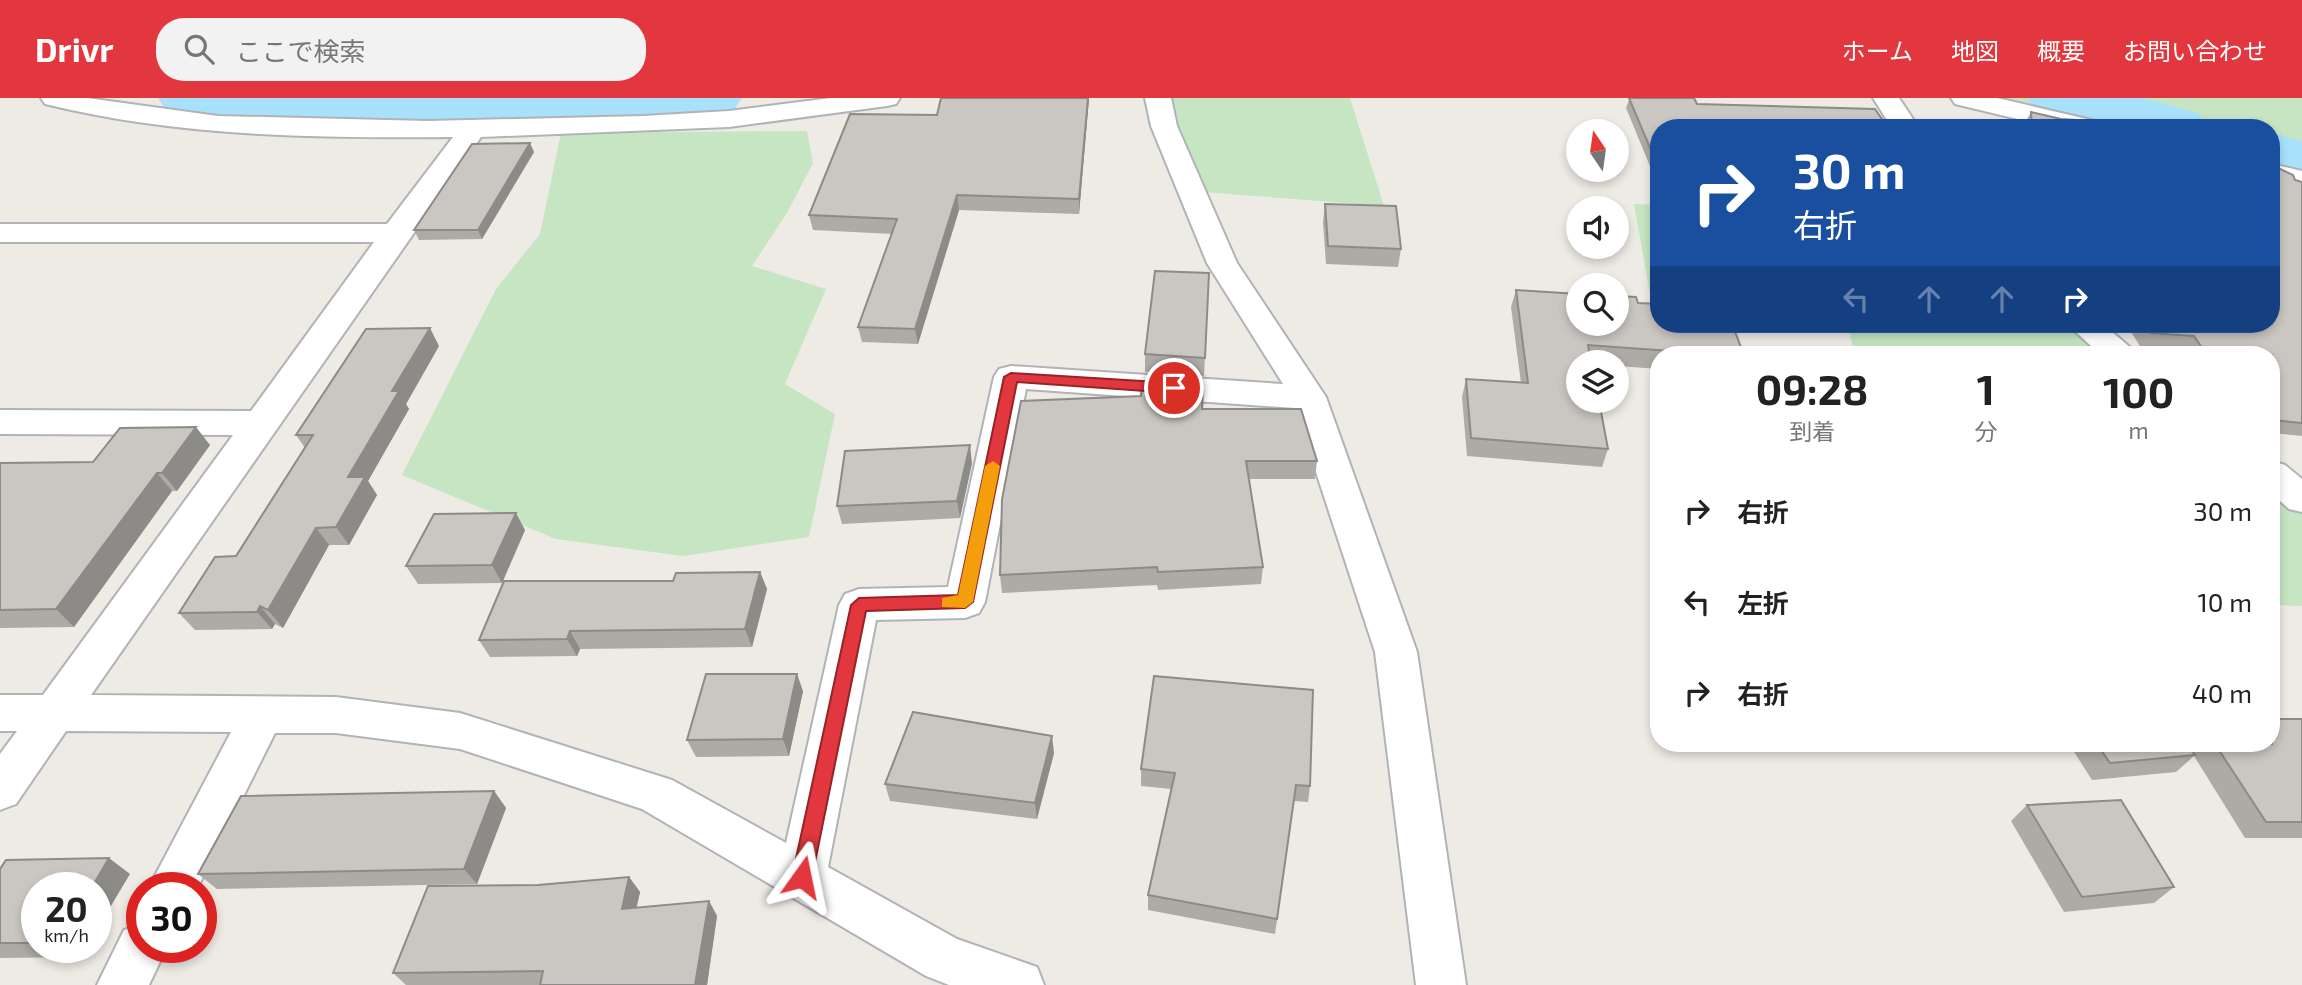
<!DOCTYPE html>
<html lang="ja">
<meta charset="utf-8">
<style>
:root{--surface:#fff;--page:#f2f2f2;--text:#222;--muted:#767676;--accent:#e2373e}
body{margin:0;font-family:"Exo 2","Noto Sans JP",sans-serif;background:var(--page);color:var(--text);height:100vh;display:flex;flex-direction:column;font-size:26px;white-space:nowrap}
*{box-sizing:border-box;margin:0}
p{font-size:23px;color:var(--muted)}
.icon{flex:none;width:38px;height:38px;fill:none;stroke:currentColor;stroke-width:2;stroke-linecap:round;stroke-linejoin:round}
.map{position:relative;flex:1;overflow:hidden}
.details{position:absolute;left:1650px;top:248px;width:630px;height:406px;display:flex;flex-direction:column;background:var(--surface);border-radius:28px;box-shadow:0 4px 10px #0003}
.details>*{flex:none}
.guide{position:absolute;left:1650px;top:21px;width:630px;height:214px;border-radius:28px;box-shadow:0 4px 10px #0003;background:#1a4fa0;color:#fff;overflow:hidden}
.needle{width:46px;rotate:347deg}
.tools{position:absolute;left:1566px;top:21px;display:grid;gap:14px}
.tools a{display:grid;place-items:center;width:63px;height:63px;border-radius:50%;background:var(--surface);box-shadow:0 4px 10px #0003;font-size:35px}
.speed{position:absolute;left:21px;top:774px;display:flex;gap:14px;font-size:35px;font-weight:700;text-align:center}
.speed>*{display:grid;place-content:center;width:91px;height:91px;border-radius:50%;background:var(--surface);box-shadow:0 4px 10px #0003;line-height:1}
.speed small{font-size:18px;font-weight:400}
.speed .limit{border:10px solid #d22;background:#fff;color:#111}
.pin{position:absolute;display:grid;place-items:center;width:60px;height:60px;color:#fff;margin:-30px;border:4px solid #fff;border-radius:50%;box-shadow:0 2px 7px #0007}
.me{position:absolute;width:77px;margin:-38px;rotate:12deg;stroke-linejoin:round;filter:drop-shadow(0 0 5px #0008)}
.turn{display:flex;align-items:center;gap:24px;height:147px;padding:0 28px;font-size:32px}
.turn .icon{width:91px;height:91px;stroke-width:2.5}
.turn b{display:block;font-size:49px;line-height:60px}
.lanes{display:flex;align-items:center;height:66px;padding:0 28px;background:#0003;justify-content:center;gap:35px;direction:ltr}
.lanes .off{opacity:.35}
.eta{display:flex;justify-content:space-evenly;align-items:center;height:119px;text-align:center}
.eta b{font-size:42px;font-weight:700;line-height:49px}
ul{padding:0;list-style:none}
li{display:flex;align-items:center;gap:21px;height:91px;padding:0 28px}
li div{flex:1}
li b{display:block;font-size:26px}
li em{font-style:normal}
header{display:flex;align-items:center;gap:42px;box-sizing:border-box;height:98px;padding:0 35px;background:var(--accent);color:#fff}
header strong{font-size:33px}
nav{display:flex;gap:38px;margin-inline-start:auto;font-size:24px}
.search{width:490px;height:63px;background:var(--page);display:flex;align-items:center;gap:18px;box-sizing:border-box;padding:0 24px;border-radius:28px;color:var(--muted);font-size:26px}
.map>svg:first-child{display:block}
.green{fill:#c6e5c2}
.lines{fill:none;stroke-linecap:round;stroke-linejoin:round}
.river{fill:#a8e1fb;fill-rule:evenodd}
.minor-casing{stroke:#b0b3b7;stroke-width:4}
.minor{fill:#fff;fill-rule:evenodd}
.wall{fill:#aeaaa6}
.shaded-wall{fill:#8d8b87}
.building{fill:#cac6c1;stroke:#8d8b87;stroke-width:2}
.route{fill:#e2373e;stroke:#932428;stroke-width:2}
.slow{fill:#f59e0b}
</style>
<header>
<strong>Drivr</strong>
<div class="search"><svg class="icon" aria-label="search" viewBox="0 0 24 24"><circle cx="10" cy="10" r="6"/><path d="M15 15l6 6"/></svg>ここで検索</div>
<nav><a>ホーム</a><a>地図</a><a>概要</a><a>お問い合わせ</a></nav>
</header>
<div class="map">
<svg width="2302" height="887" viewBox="0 0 2302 887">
<rect width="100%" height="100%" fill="#eeebe5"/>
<g class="green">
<path d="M 1158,0 L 1350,0 L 1384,108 L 1191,93 Z"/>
<path d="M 1970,0 L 2302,0 L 2302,77 L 2272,68 L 2272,30 L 2106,30 Z"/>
<path d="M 807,33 L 813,65 L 787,115 L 752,168 L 826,191 L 785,286 L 835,316 L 809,439 L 683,458 L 556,441 L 402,377 L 496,191 L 540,136 L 561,35 Z"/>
<path d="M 1634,106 L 1659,107 L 1659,198 L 1650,196 Z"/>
<path d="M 1847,226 L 2083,226 L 2123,257 L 1855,257 Z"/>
<path d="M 2272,376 L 2302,404 L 2302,508 L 2272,507 Z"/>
</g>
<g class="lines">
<g class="river">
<path d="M 158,0 L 742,0 L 732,15 C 665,31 594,28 525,30 C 448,32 372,32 295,29 C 252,27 209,25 168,15 Z"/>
<path d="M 2028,0 L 2142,0 L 2198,15 L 2208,30 L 2092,30 L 2038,15 Z"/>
<path d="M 2272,35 L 2302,43 L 2302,87 L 2272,79 Z"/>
</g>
<g class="minor-casing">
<g id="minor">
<path d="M 41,0 L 87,0 L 218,18 L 428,23 L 643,18 L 729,13 L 831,0 L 900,0 L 896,6 L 887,8 L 729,29 L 481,39 L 91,597 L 336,599 L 460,615 L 672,682 L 786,745 L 839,507 L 845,496 L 859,491 L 948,489 L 994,279 L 999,271 L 1011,268 L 1283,286 L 1207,165 L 1151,28 L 1145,0 L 1171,0 L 1177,28 L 1237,165 L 1326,299 L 1417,554 L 1466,887 L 1416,887 L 1375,554 L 1295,310 L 1026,291 L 985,504 L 979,515 L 965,520 L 876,522 L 828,769 L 957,841 L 1037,869 L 1044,887 L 949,887 L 926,878 L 642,711 L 460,651 L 336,635 L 275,635 L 198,789 L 149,789 L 231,634 L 66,633 L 16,706 L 0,712 L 0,656 L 17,633 L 0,633 L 0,597 L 43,597 L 233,337 L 0,336 L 0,312 L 251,313 L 374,144 L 0,144 L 0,126 L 387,126 L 453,39 C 315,40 179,39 45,6 Z"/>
<path d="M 1873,0 L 1899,0 L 1919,30 L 1892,30 Z"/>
<path d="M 1951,0 L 1997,0 L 2100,24 L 2103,30 L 2055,30 L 1955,6 Z"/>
<path d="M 2272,66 L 2302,73 L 2302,91 L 2272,83 Z"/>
<path d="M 2067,226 L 2103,226 L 2139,257 L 2101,257 Z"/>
<path d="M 2272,363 L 2285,367 L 2302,381 L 2302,414 L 2289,411 L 2272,396 Z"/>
<path d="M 142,825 L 142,849 L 167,849 L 149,887 L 97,887 L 124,832 Z"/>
</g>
</g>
<use href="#minor" class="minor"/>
</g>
<g class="wall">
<path d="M 1089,0 L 1079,116 L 959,112 L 918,246 L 862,244 L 858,229 L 892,136 L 813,132 L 809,117 Z"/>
<path d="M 1628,0 L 1694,0 L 1697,6 L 1659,30 L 1659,90 L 1626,10 L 1629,2 Z"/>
<path d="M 2031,14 L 2096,30 L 2025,30 L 2025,25 Z"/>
<path d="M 534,54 L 482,141 L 419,142 L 414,132 Z"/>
<path d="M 2295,82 L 2302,84 L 2302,338 L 2272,335 L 2272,257 L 2189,257 L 2184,250 L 2140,248 L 2126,226 L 2272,226 Z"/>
<path d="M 1325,106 L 1401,151 L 1398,169 L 1326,166 L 1323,124 Z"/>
<path d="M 1209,175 L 1204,278 L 1145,274 L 1145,256 Z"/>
<path d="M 1516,192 L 1638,205 L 1744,257 L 1659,257 L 1659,271 L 1617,268 L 1617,264 L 1578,264 L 1608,351 L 1602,369 L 1467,358 L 1462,299 L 1466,281 L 1521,285 L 1511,209 Z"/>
<path d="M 439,248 L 406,306 L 409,311 L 368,383 L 377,397 L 349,447 L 329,447 L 283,530 L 275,526 L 272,531 L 195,532 L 179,515 L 236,458 L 305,350 L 296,337 Z"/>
<path d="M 1202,311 L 1317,363 L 1315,381 L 1249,381 L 1263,469 L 1261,486 L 1158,492 L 1157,487 L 1002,495 L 1000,477 Z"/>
<path d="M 210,347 L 177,393 L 172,393 L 74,529 L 0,530 L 0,365 L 93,364 Z"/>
<path d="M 972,365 L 960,420 L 842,426 L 837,408 Z"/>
<path d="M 525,432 L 502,485 L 418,486 L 406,468 Z"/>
<path d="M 760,474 L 767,491 L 752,549 L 580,551 L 577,558 L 490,559 L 479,542 L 673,483 Z"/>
<path d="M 803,593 L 789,658 L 696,659 L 687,642 Z"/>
<path d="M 2302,621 L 2302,740 L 2245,740 L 2194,658 L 2176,674 L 2092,682 L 2069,646 L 2272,646 Z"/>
<path d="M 1054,655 L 1037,721 L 890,703 L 885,686 Z"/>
<path d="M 1141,671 L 1310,688 L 1308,704 L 1294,703 L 1275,836 L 1148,812 L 1148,797 L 1171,691 L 1141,688 Z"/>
<path d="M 494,693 L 506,710 L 477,786 L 217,791 L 198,776 Z"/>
<path d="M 2027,707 L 2174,789 L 2154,805 L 2064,814 L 2011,723 Z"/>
<path d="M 0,771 L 130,776 L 37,789 L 37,849 L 87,849 L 81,859 L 0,860 Z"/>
<path d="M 629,779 L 640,794 L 636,810 L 709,803 L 717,818 L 707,887 L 406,887 L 393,875 L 538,787 Z"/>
</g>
<g class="shaded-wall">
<path d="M 1088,0 L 1089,0 L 1079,116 L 1079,101 Z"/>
<path d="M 530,45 L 534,54 L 482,141 L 478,132 Z"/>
<path d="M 957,97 L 959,112 L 918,246 L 915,231 Z"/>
<path d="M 430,230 L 439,248 L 406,306 L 409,311 L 368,383 L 377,397 L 349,447 L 336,429 L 348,379 L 392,293 Z"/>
<path d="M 196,329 L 210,347 L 177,393 L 162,375 Z"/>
<path d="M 970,347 L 972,365 L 960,420 L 957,403 Z"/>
<path d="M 157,375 L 172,393 L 74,529 L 56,511 Z"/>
<path d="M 516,415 L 525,432 L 502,485 L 492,467 Z"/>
<path d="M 316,430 L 329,447 L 283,530 L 268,512 Z"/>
<path d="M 760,474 L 767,491 L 752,549 L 745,531 Z"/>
<path d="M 260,508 L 275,526 L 272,531 L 257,514 Z"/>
<path d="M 570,533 L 580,551 L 577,558 L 567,541 Z"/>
<path d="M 797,576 L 803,593 L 789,658 L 783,641 Z"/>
<path d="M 1052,638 L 1054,655 L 1037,721 L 1035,705 Z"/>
<path d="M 494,693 L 506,710 L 477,786 L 464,771 Z"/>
<path d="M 109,760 L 130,776 L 96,833 L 96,789 L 92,789 Z"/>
<path d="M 629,779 L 640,794 L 633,826 L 622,811 Z"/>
<path d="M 709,803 L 717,818 L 707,887 L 695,887 Z"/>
<path d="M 66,849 L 87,849 L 81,859 Z"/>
</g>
<g class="building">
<path d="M 941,0 L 1088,0 L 1079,101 L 957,97 L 915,231 L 858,229 L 897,121 L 809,117 L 850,16 L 937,17 Z"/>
<path d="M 1629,0 L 1694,0 L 1697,6 L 1875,11 L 1888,30 L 1659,30 L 1659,71 Z"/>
<path d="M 2031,14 L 2061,21 L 2093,23 L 2096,30 L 2032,30 Z"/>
<path d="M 530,45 L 478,132 L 414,132 L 472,46 Z"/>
<path d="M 2272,69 L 2278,70 L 2293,77 L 2295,82 L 2302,84 L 2302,325 L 2272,322 L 2272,257 L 2207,257 L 2194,238 L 2150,235 L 2143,226 L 2272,226 Z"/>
<path d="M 1325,106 L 1396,108 L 1401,151 L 1328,148 Z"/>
<path d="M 1155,173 L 1209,175 L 1205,260 L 1145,256 Z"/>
<path d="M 1516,192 L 1578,196 L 1578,226 L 1617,226 L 1617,198 L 1636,199 L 1638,205 L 1659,206 L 1659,226 L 1732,226 L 1744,257 L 1685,257 L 1684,254 L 1588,247 L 1591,264 L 1578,264 L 1578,303 L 1599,303 L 1608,351 L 1471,340 L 1466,281 L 1528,285 Z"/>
<path d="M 430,230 L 392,293 L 399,293 L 348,379 L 365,379 L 336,429 L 316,430 L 268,512 L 260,508 L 257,514 L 179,515 L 215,459 L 236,458 L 313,337 L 296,337 L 366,231 Z"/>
<path d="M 1142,284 L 1203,288 L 1202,311 L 1301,311 L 1317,363 L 1246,363 L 1263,469 L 1158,474 L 1157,469 L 1000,477 L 1002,401 L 1021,303 L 1141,298 Z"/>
<path d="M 196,329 L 162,375 L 157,375 L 56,511 L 0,512 L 0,365 L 93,364 L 120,330 Z"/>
<path d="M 970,347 L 957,403 L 837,408 L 845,353 Z"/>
<path d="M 516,415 L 492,467 L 406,468 L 434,416 Z"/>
<path d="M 760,474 L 745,531 L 570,533 L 567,541 L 479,542 L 504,483 L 673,483 L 676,475 Z"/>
<path d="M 706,576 L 797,576 L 783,641 L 687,642 Z"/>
<path d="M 1154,578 L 1313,592 L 1310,688 L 1296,687 L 1277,821 L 1148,797 L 1175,675 L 1141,671 Z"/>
<path d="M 913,614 L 1052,638 L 1035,705 L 885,686 Z"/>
<path d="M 2272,621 L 2302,621 L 2302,724 L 2266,724 L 2215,646 L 2272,646 Z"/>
<path d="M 2097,646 L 2187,646 L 2195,657 L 2110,665 Z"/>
<path d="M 494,693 L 464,771 L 198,776 L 241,698 Z"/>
<path d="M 2121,702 L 2174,789 L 2082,799 L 2027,707 Z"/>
<path d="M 109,760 L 92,789 L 37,789 L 37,845 L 0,845 L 0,771 L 6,762 Z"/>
<path d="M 629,779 L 622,811 L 709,803 L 695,887 L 540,887 L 543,873 L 393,875 L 428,788 L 538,787 Z"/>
</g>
<path class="route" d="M 1011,275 L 1174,285 L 1181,290 L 1174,295 L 1017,284 L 973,504 L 965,510 L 866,513 L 812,779 L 809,786 L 802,789 L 795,786 L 792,779 L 851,507 L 859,500 L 958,497 L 1004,279 Z"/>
<path class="slow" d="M 993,363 L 1000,368 L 973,504 L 965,510 L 942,509 L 942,500 L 958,497 L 985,368 Z"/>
</svg>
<div class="tools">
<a><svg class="needle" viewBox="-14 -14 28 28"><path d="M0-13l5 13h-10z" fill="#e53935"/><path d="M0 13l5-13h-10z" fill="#767676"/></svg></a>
<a><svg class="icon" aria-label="sound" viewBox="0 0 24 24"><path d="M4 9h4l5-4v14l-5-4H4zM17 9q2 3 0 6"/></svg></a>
<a><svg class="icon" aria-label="search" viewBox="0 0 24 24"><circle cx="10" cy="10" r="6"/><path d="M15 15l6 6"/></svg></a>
<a><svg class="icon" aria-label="layers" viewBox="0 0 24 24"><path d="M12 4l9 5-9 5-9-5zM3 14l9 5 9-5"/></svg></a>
</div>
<div class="speed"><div>20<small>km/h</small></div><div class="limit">30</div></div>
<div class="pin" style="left:1174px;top:290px;background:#d93025"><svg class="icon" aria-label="arrive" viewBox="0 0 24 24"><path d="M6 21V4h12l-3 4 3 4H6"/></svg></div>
<svg class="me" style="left:802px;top:779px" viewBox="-20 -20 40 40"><path d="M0-17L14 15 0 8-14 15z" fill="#e2373e" stroke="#fff" stroke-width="4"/></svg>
<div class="guide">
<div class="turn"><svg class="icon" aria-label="right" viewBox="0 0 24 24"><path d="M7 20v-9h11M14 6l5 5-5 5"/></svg><div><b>30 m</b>右折</div></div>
<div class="lanes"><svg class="icon off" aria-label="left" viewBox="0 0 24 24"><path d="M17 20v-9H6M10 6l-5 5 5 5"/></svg><svg class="icon off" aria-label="ahead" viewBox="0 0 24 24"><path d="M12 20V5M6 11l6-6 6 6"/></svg><svg class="icon off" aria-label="ahead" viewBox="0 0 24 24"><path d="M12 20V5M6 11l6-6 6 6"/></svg><svg class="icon" aria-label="right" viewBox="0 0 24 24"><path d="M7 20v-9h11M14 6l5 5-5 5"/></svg></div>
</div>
<section class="details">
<div class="eta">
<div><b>09:28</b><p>到着</p></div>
<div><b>1</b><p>分</p></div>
<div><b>100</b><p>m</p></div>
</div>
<ul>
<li><svg class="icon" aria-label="right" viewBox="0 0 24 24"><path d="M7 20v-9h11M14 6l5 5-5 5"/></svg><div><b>右折</b></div><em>30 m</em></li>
<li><svg class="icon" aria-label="left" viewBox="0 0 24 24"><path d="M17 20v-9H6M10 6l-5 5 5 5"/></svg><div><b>左折</b></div><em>10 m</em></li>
<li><svg class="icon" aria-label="right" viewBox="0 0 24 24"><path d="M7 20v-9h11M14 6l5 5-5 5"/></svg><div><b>右折</b></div><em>40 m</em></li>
</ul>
</section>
</div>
